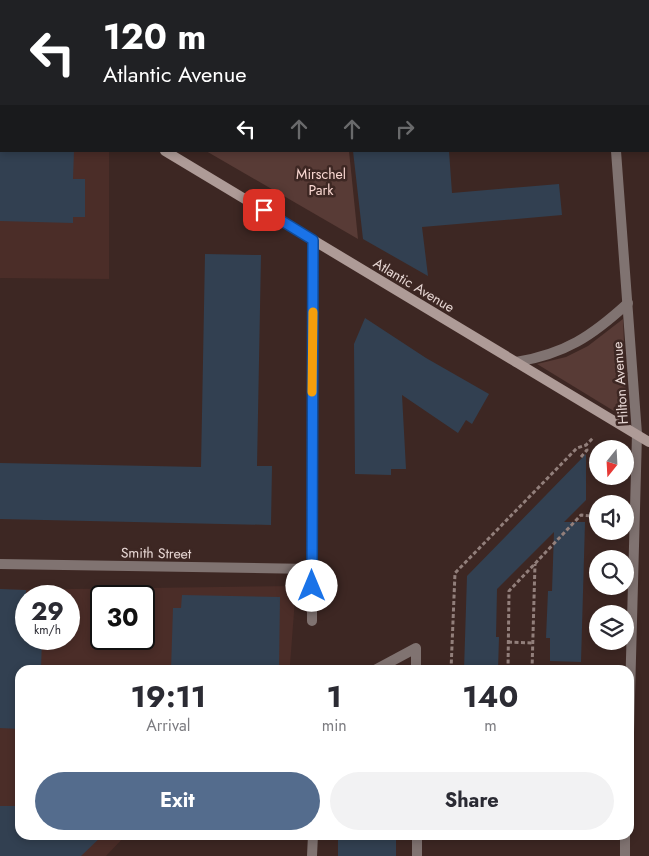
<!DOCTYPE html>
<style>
:root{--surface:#fff;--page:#f2f2f3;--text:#2b2b33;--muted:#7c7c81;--accent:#546c8d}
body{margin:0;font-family:Jost,sans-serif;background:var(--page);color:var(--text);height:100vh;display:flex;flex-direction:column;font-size:19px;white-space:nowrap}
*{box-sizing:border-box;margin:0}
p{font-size:16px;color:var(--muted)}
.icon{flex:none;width:28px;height:28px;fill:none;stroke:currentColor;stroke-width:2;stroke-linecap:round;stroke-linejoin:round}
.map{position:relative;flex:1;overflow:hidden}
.details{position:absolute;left:15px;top:665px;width:619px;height:175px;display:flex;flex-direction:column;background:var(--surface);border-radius:15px;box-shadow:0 2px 8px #0003}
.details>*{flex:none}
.banner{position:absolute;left:0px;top:0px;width:650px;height:152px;box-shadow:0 2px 8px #0003;background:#202124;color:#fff;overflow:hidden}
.needle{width:32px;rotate:198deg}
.controls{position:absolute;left:589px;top:440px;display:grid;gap:10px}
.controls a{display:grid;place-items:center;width:45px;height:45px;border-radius:50%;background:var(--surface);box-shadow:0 2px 8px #0003;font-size:25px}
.speed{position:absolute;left:15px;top:585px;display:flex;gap:10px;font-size:25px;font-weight:700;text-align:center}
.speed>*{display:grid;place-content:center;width:65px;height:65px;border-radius:50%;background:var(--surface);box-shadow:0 2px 8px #0003;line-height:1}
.speed small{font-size:12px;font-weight:400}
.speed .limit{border:2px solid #111;border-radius:8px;background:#fff;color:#111}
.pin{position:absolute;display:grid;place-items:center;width:42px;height:42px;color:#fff;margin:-21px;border-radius:10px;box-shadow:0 2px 8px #0006}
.me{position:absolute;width:55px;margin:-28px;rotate:0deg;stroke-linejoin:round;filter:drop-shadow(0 0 4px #0008)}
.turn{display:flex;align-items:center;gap:18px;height:105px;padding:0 20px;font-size:22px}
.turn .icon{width:65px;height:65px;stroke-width:2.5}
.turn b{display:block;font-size:35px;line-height:42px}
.lanes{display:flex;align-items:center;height:48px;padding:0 20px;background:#0003;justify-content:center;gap:25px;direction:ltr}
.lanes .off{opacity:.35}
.eta{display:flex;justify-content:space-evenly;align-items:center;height:85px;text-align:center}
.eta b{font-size:30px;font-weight:700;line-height:35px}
.button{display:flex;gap:10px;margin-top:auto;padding:10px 20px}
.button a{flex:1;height:58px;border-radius:30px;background:var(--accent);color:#fff;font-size:20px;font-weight:700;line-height:58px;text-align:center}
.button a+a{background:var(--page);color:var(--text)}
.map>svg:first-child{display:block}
.built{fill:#4b2d28;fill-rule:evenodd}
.green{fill:#583b36}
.building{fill:#324051}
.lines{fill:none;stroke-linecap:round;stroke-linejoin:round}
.path{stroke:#927f7b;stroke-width:3;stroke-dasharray:4 2.5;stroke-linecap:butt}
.lane{stroke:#807371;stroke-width:10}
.street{stroke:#807371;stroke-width:10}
.secondary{stroke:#ae9b97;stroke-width:10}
.route-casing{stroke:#114b97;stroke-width:12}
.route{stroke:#1a73e8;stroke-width:9}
.slow{stroke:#f59e0b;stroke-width:9}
.labels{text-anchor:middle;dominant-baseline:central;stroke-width:5;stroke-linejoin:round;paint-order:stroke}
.park-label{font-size:14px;fill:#fad8d2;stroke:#3d2723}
.street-label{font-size:14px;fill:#e7d7d4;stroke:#3d2723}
</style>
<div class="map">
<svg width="649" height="856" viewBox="0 0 649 856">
<rect width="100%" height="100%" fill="#3d2723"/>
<g class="built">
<path d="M 0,79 L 1,151 L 109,151 L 109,279 L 0,278 Z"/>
<path d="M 296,586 L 290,665 L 285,670 L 20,670 L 20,835 L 126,835 L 106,856 L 0,856 L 0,590 ZM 26,596 L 69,596 L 69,639 L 26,639 ZM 101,596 L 144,596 L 144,639 L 101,639 Z"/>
</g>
<g class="green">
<path d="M 82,0 L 334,0 L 334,1 L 81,1 Z"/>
<path d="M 206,151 L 349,151 L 358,239 Z"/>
<path d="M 623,319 L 627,419 L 537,364 L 566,357 L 588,346 Z"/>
</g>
<g class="building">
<path d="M 0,151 L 74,151 L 73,179 L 85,179 L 85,217 L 73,217 L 73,223 L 0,221 Z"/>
<path d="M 353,151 L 449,151 L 452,193 L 559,184 L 562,215 L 422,227 L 428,276 L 363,239 Z"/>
<path d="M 205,254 L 261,255 L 257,466 L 272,466 L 271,525 L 0,519 L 0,463 L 201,467 Z"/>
<path d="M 365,318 L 426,358 L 489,394 L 472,424 L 466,420 L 458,433 L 402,395 L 406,469 L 391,469 L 391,475 L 355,474 L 354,344 Z"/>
<path d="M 586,454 L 586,500 L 564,522 L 585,522 L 581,662 L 550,661 L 550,638 L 546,638 L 548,591 L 552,591 L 554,532 L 497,589 L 496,637 L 499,637 L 498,670 L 464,670 L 467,576 Z"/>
<path d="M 0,589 L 26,590 L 26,639 L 42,639 L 41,670 L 20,670 L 20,729 L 0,728 Z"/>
<path d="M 182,595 L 280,597 L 279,670 L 171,670 L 173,608 L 181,608 Z"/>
<path d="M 0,806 L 20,806 L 20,835 L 103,835 L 81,856 L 0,856 Z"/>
<rect x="338" y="835" width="58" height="21"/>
</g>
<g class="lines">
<g class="path">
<path d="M 149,0 L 151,1"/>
<path d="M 130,1 L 131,0"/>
<path d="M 227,1 L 228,0"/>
<path d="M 581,457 L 587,450 L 586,445"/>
<path d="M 604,504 L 606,501"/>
<path d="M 508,642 L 533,643"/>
<path d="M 532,667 L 601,669"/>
<path d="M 451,670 L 455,573 L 577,448 L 586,445 L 594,437"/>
<path d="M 508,670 L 509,591 L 581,515 L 591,516 L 598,510"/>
<path d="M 532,670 L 535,564"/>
</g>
<g class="lane">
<path d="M 375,670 L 416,648 L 416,670"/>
<path d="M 417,835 L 417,856"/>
</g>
<g class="street">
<path d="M 605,0 L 605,1"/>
<path d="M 616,151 L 637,434 L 629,733"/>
<path d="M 516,362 C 565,354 592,336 628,303"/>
<path d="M 0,564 L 312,569"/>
<path d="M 312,621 L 313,240"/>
<path d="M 312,856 L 313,835"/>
<path d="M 625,856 L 625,835"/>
</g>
<g class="secondary">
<path d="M 0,52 L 1,53"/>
<path d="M 165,151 L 649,442"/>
</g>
</g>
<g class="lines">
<g class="route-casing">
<path id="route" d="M 264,210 L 313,240 L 312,586"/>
</g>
<use href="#route" class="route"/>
<path class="slow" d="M 312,392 L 313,312"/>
</g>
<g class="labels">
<g class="park-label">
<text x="321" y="174">Mirschel<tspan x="321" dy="16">Park</tspan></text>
</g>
<g class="street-label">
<text transform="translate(414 285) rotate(31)">Atlantic Avenue</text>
<text transform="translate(620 383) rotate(-94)">Hilton Avenue</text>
<text transform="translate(156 553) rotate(1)">Smith Street</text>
</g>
</g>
</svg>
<div class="controls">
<a><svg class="needle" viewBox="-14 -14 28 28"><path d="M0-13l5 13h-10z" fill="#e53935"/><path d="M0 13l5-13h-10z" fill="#7c7c81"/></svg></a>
<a><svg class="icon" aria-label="sound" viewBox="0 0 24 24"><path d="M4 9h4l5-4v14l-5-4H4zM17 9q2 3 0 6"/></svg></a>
<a><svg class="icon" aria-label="search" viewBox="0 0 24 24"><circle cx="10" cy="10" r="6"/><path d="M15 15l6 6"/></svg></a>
<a><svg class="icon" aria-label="layers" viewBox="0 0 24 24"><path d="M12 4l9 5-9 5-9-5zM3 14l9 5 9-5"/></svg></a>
</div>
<div class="speed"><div>29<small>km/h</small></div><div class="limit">30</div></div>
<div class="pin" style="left:264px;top:210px;background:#d93025"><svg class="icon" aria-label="arrive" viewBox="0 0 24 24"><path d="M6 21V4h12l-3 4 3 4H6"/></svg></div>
<svg class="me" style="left:312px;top:586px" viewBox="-20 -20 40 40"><circle r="19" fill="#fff"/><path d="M0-13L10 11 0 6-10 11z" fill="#1a73e8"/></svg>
<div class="banner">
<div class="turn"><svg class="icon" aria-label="left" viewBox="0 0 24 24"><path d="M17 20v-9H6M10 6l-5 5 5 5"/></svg><div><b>120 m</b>Atlantic Avenue</div></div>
<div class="lanes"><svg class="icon" aria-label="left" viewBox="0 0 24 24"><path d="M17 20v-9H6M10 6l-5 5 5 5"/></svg><svg class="icon off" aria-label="ahead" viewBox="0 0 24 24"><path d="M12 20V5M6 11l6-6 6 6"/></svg><svg class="icon off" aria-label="ahead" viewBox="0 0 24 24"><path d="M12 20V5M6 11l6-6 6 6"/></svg><svg class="icon off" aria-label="right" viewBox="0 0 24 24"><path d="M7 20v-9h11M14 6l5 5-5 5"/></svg></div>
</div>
<section class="details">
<div class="eta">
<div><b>19:11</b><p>Arrival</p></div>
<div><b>1</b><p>min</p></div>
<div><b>140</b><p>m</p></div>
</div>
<div class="button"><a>Exit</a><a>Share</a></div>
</section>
</div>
